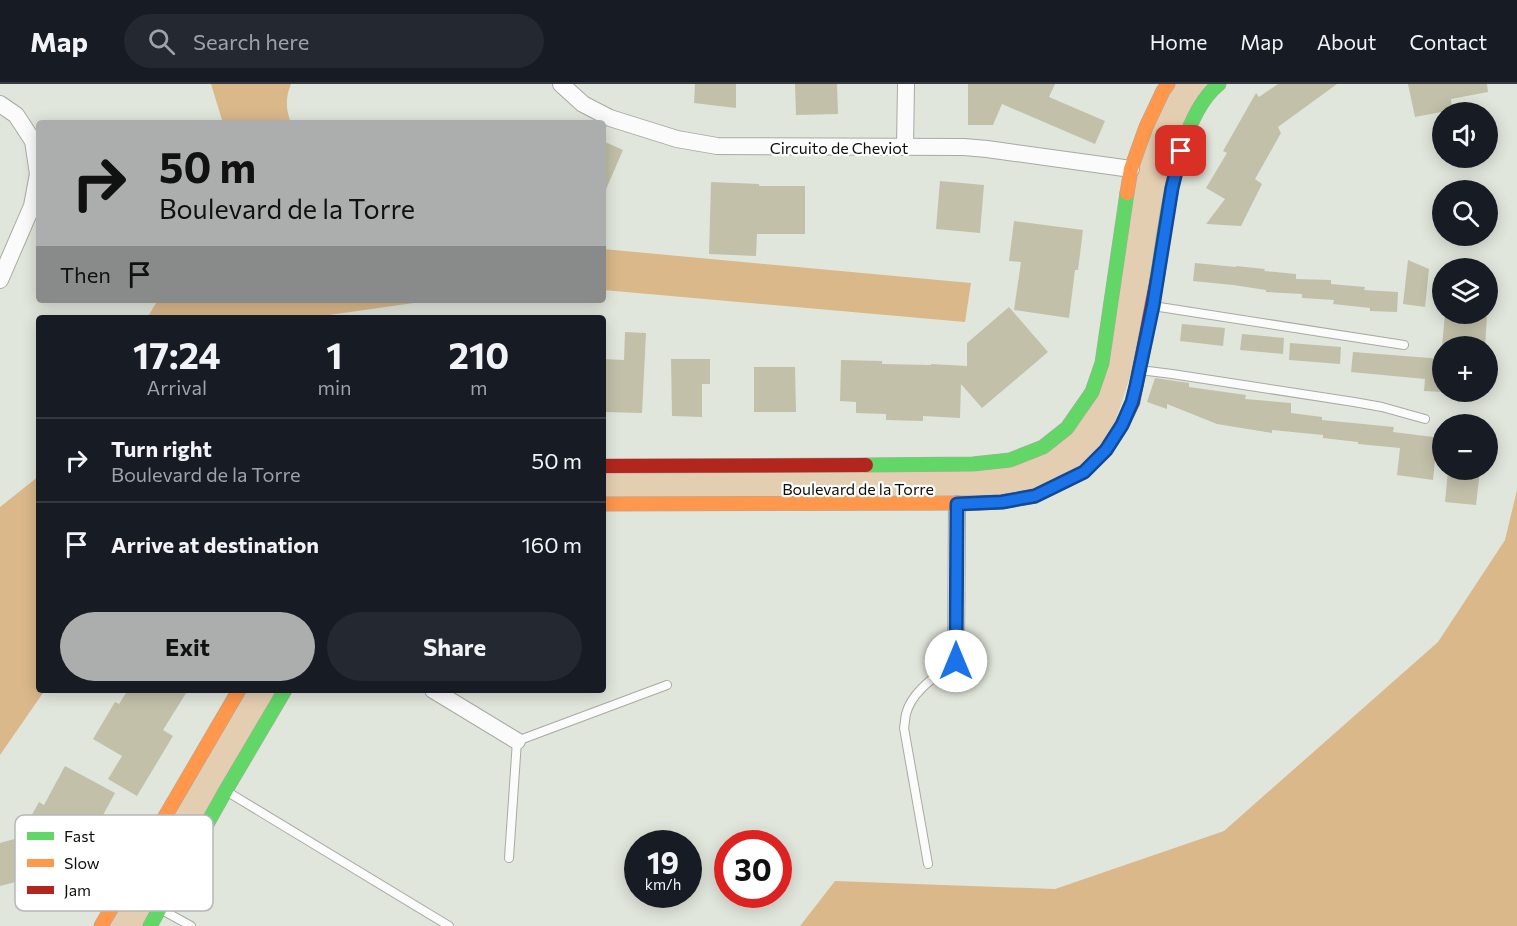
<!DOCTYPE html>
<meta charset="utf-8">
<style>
:root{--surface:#171b24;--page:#242831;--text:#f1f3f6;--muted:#9ea1a6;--line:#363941;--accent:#acaead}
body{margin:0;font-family:Commissioner,sans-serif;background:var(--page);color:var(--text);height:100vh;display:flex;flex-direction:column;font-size:22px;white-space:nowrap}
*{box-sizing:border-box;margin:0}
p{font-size:20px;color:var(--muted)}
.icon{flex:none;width:33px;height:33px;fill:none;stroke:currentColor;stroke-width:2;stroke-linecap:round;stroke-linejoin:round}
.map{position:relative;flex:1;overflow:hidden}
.panel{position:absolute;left:36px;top:231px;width:570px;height:378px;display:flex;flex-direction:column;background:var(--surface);border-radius:6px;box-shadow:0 3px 15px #0003}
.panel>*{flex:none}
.guide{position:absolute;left:36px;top:36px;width:570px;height:183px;border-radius:6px;box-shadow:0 3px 15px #0003;background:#acaead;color:#111;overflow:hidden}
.controls{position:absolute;left:1432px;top:18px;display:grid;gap:12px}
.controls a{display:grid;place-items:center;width:66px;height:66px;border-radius:50%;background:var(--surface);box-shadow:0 3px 15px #0003;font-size:30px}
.speed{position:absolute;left:624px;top:746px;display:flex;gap:12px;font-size:30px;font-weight:700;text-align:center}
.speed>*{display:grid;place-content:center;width:78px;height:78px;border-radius:50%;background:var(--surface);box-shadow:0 3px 15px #0003;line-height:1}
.speed small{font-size:15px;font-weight:400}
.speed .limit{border:9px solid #d22;background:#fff;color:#111}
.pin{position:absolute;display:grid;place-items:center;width:51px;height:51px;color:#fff;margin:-26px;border-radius:12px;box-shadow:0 3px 9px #0006}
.me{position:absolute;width:66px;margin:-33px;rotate:0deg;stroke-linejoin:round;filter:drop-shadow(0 0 4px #0008)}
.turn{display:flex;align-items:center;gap:21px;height:126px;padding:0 24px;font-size:27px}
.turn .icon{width:78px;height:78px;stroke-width:2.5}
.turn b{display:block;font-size:42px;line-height:51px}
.then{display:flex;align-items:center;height:57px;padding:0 24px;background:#0003;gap:12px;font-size:22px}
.eta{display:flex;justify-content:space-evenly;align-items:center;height:102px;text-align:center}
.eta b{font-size:36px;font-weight:700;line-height:42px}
.action{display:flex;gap:12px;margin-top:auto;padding:12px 24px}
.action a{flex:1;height:69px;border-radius:36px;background:var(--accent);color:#111;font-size:24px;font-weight:700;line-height:69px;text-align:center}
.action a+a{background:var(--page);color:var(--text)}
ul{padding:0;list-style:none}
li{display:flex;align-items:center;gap:18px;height:84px;padding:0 24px;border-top:2px solid var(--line)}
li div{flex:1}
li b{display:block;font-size:22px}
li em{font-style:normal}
header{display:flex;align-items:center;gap:36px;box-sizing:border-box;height:84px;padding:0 30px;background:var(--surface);border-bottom:2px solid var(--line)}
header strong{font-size:28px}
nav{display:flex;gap:33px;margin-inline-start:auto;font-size:21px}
.search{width:420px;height:54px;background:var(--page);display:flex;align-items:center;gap:15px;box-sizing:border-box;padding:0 21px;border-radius:33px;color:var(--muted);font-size:22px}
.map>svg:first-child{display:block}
.green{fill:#e4ceb1}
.forest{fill:#dab88a}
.building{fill:#c2c0a9}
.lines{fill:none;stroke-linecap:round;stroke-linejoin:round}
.lane-casing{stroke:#a7aaa3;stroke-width:10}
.street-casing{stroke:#a7aaa3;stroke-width:18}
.fast-casing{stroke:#a7aaa3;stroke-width:15}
.slow-casing{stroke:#a7aaa3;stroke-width:15}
.jam-casing{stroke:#a7aaa3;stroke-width:15}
.lane{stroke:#fafbfa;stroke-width:8}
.street{stroke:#fafbfa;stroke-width:16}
.fast{stroke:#63d668;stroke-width:14}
.slow{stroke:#ff974d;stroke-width:14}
.jam{stroke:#b3261e;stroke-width:14}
.route-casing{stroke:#114b97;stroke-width:15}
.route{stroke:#1a73e8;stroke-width:10}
.labels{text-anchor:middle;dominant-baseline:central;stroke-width:4.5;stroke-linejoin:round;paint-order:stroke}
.street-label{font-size:16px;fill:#0c0f0a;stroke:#fff}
.key{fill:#fff;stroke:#b6b7b6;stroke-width:1.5}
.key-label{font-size:16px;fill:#0c0f0a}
</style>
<header>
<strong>Map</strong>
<div class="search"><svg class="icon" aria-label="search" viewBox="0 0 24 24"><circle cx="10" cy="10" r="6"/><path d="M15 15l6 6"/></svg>Search here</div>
<nav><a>Home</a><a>Map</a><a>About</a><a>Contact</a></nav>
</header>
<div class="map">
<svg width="1517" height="842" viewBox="0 0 1517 842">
<rect width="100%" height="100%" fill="#e1e6dc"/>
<g class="green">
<path d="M 1168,0 L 1219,0 L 1195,30 L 1153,222 L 1106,366 L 1035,412 L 603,420 L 603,382 L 973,380 L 1043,363 L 1092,308 L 1131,85 Z"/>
<path d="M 239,606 L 285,606 L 150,842 L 101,842 Z"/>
</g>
<g class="forest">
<path d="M 211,0 L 291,0 C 285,14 286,26 291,39 L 223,39 Z"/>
<path d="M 603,165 L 971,199 L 965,238 L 603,206 Z"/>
<path d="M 158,216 L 435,216 L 329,231 L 316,234 L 147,234 Z"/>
<path d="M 39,392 L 39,606 L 45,606 L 0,671 L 0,423 Z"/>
<path d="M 1517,406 L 1517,842 L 800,842 L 835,797 L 1055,805 L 1224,747 L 1438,558 L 1505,456 Z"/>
</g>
<g class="building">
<path d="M 695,0 L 736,0 L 736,24 L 694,19 Z"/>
<path d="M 795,0 L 837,0 L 838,30 L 796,31 Z"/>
<path d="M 968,0 L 1055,0 L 1049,13 L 1105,37 L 1095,60 L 1002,20 L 993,41 L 968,41 Z"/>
<path d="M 1278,0 L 1337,0 L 1278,43 L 1281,49 L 1255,95 L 1262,100 L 1241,142 L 1206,140 L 1225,115 L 1206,104 L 1227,69 L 1223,67 L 1256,9 L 1259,13 Z"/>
<path d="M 1408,0 L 1487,0 L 1488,8 L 1451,15 L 1452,26 L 1415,33 Z"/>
<path d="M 603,57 L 623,66 L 603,112 Z"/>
<path d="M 940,97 L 984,101 L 980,149 L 936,145 Z"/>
<path d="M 711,98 L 759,100 L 759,102 L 805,102 L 805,150 L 757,150 L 756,172 L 709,170 Z"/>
<path d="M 1014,137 L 1083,146 L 1078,186 L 1075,186 L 1069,234 L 1014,226 L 1021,178 L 1009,177 Z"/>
<path d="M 1408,176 L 1429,185 L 1425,223 L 1403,220 Z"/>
<path d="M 1195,179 L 1236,183 L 1236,182 L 1265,185 L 1264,187 L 1296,190 L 1296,195 L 1331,196 L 1331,200 L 1365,203 L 1364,206 L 1398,208 L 1397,228 L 1370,227 L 1370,224 L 1333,220 L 1334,216 L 1302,214 L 1302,210 L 1266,208 L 1266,206 L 1233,201 L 1193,197 Z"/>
<path d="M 1009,223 L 1048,268 L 982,324 L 961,300 L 960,334 L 923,332 L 923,337 L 886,336 L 886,330 L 856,329 L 856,318 L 840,317 L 841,276 L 882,277 L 882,280 L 931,281 L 931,280 L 967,282 L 967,259 Z"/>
<path d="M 1445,230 L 1487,231 L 1485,262 L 1442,262 Z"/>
<path d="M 1182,240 L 1225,244 L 1223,262 L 1180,257 Z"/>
<path d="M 625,248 L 646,249 L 642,329 L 603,328 L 603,275 L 624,276 Z"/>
<path d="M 1242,250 L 1284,254 L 1283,270 L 1240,266 Z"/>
<path d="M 1290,259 L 1341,263 L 1340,280 L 1289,276 Z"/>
<path d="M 1353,268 L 1443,275 L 1442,308 L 1424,307 L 1425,295 L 1351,288 Z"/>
<path d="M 671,275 L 710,275 L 710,300 L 702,300 L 702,333 L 672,332 Z"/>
<path d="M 754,283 L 795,283 L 796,328 L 754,328 Z"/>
<path d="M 1155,294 L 1189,299 L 1189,303 L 1246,311 L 1245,315 L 1291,319 L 1291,329 L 1322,333 L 1322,336 L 1394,343 L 1393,348 L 1441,354 L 1439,368 L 1436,367 L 1433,396 L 1397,391 L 1400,364 L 1358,360 L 1358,358 L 1323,354 L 1323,351 L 1272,346 L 1272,349 L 1217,340 L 1167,320 L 1167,325 L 1147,318 Z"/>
<path d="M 1448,386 L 1480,386 L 1476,421 L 1445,418 Z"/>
<path d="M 128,606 L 188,606 L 163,646 L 173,652 L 137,712 L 108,695 L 122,672 L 93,655 L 115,618 L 119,620 Z"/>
<path d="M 65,682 L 115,709 L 95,746 L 88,742 L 66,779 L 20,752 L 39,718 L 44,721 Z"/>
<path d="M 18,754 L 31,794 L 0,802 L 0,759 Z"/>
</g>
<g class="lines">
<g class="lane-casing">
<g id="lane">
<path d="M 1153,222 L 1404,261"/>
<path d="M 1140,286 L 1172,290 L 1354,318 L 1382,323 L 1425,335"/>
<path d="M 226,707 L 449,842"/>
<path d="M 509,774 L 517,657 L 667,601"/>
<path d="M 928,780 L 904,644 C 905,640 905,634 906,630 C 912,606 938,591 956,577"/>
<path d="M 162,826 L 191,842"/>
</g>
</g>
<g class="street-casing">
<g id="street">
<path d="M 561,0 L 583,20 L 610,34 L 677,55 L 717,62 L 964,63 L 987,65 L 1131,85"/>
<path d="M 0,20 L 16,31 L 33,57 L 38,90 L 32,122 L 0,196"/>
<path d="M 905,63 L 906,0"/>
<path d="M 956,577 L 957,420"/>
<path d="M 433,606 L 517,657"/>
</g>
</g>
<g class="fast-casing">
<g id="fast">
<path d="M 1157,195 C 1166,141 1175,35 1219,0"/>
<path d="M 866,381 L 973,380 L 1010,376 L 1043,363 L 1067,344 L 1092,308 L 1102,279 L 1127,109"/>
<path d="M 150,842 L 226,706 L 285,606"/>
</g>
</g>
<g class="slow-casing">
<g id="slow">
<path d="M 1127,109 L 1131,85 L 1146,43 L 1163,7 L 1168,0"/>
<path d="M 603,420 L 978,419"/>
<path d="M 101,842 L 239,606"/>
</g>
</g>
<g class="jam-casing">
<g id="jam">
<path d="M 603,382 L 866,381"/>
<path d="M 978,419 L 1002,418 L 1035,412 L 1084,388 L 1106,366 L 1122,341 L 1133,318 L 1157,195"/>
</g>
</g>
<use href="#lane" class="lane"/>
<use href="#street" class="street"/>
<use href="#fast" class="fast"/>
<use href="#slow" class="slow"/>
<use href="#jam" class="jam"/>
</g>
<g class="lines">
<g class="route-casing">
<path id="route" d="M 956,577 L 957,420 L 1002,418 L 1035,412 L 1084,388 L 1106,366 L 1122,341 L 1132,318 L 1136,302 L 1153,222 L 1172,104 L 1181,67"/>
</g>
<use href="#route" class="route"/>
</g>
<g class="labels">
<g class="street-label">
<text x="839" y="63">Circuito de Cheviot</text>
<text x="858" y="404">Boulevard de la Torre</text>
</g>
</g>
<rect x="15" y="731" width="198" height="96" rx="9" class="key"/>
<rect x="27" y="748" width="27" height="8" fill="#63d668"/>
<rect x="27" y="775" width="27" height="8" fill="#ff974d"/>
<rect x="27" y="802" width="27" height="8" fill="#b3261e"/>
<g class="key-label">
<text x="64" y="758">Fast</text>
<text x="64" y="785">Slow</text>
<text x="64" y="812">Jam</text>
</g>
</svg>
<div class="controls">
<a><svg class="icon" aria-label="sound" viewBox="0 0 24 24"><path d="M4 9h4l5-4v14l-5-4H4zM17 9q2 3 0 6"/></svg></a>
<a><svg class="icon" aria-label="search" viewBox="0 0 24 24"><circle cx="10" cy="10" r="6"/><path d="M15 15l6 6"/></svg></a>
<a><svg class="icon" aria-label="layers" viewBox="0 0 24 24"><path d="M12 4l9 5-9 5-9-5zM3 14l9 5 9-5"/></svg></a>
<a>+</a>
<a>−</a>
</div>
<div class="speed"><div>19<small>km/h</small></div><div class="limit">30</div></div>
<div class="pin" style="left:1181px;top:67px;background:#d93025"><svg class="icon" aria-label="arrive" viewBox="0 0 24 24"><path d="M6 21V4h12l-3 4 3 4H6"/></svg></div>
<svg class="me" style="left:956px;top:577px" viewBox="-20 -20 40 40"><circle r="19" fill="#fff"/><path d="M0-13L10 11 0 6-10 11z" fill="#1a73e8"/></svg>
<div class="guide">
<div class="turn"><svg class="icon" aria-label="right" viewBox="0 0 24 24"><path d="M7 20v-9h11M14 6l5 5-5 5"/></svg><div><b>50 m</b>Boulevard de la Torre</div></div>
<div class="then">Then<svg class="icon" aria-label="arrive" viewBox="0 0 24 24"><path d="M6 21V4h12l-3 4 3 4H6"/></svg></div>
</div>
<section class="panel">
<div class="eta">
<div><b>17:24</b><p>Arrival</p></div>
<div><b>1</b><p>min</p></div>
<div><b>210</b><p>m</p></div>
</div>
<ul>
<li><svg class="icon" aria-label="right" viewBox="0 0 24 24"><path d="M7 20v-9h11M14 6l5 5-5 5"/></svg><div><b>Turn right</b><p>Boulevard de la Torre</p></div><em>50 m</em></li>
<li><svg class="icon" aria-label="arrive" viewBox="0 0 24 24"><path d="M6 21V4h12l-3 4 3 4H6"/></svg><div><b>Arrive at destination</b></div><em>160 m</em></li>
</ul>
<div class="action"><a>Exit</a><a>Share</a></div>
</section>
</div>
